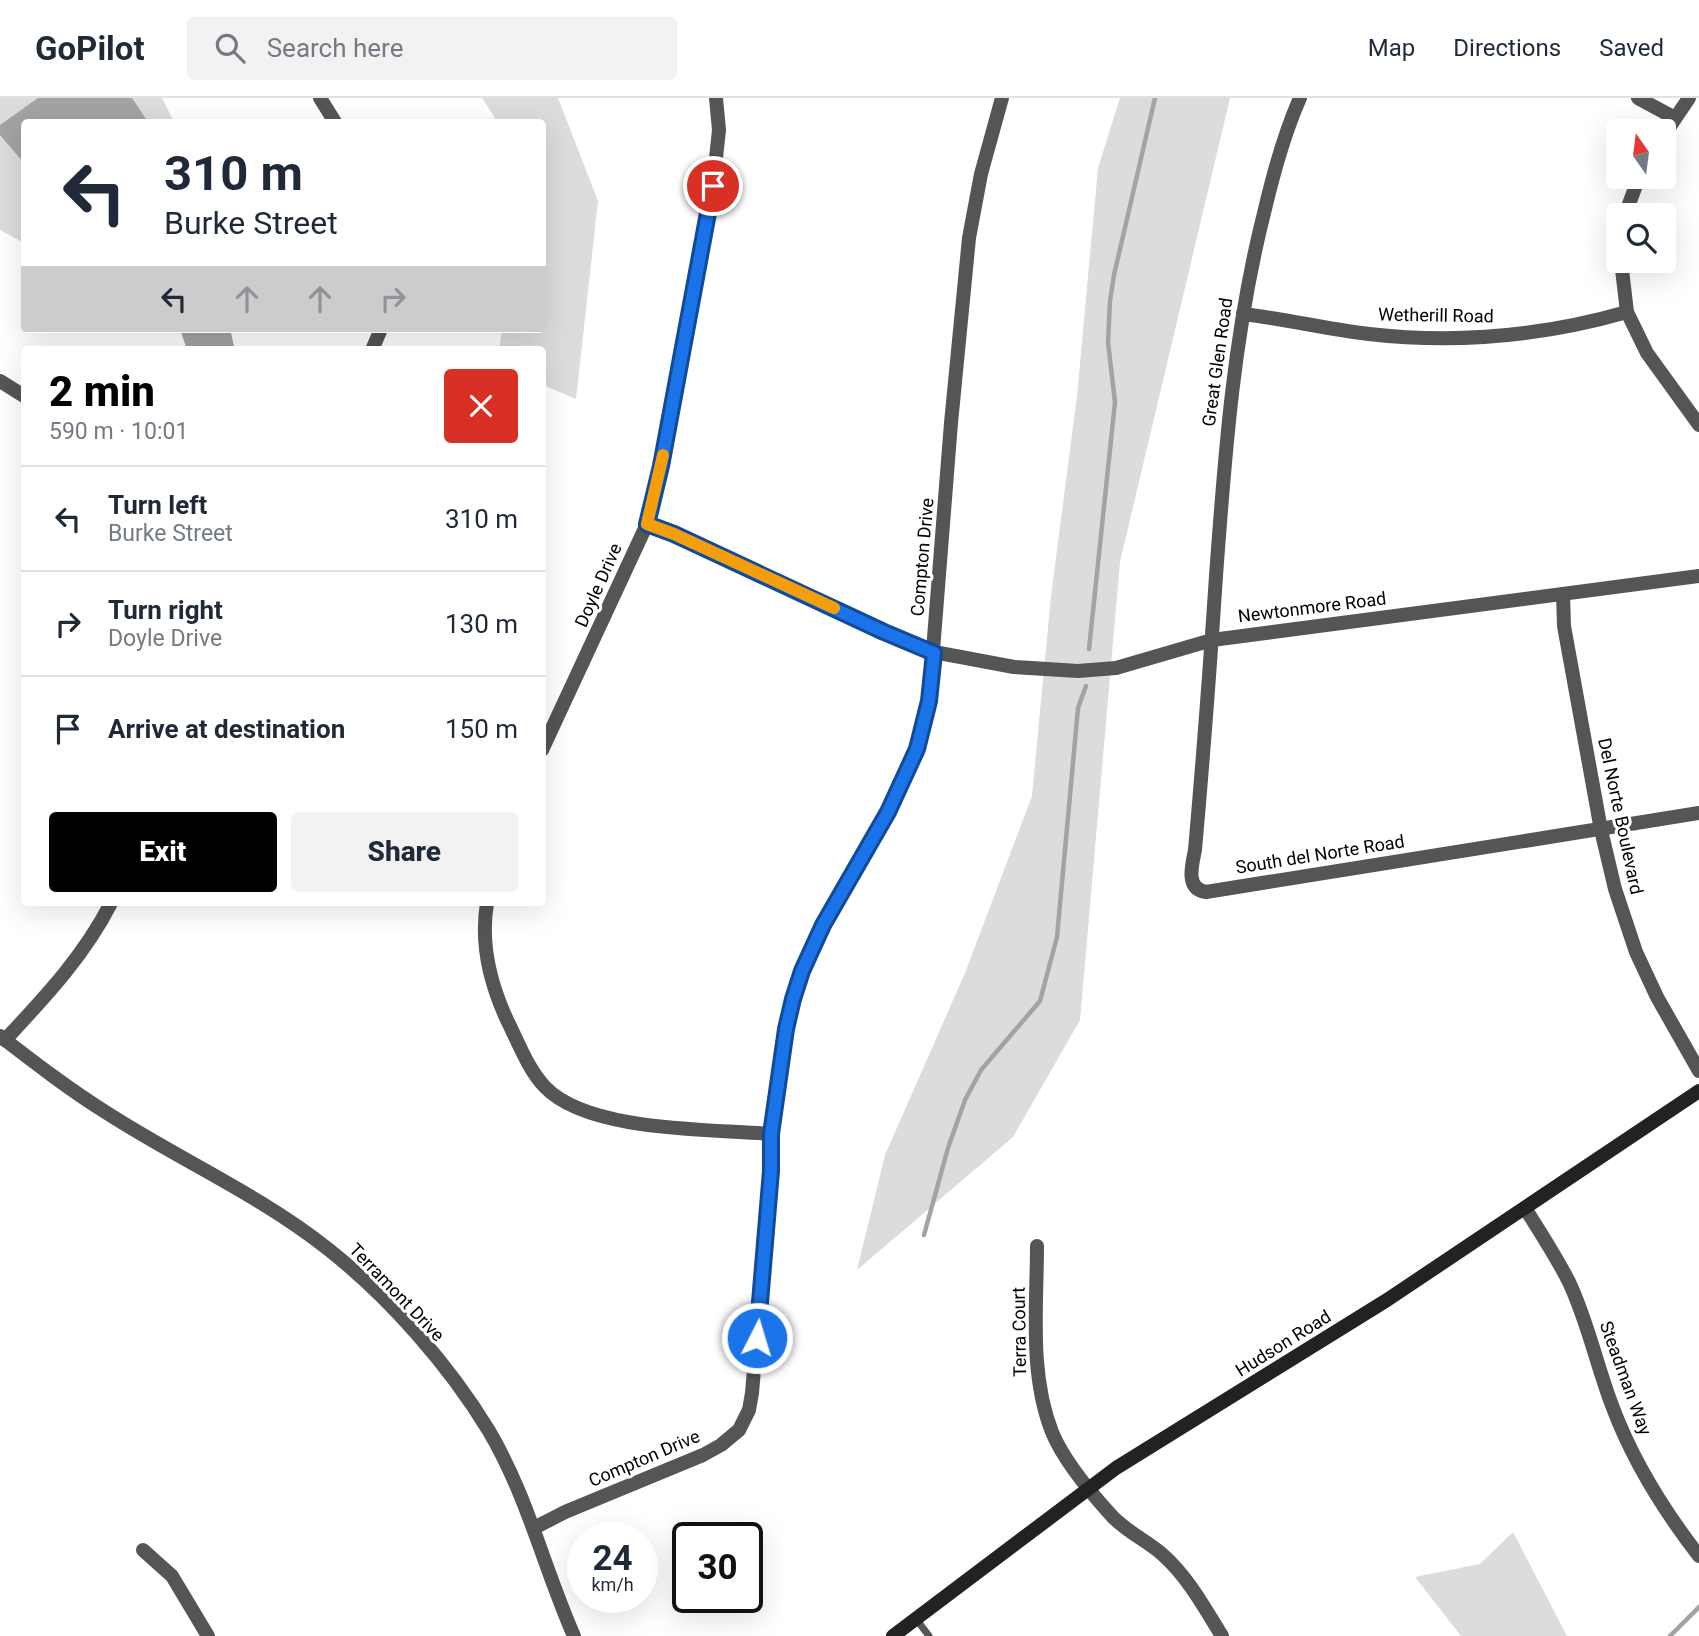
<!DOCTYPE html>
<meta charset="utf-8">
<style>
:root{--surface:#fff;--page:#f2f2f3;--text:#1f2937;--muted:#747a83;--line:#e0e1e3;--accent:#000}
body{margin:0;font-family:Roboto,sans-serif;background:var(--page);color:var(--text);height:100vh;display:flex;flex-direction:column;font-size:26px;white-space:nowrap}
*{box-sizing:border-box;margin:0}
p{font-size:23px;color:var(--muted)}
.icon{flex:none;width:38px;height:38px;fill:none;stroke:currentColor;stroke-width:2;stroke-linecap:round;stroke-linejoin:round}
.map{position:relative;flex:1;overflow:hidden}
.panel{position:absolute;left:21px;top:248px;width:525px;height:560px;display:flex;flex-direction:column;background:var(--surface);border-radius:7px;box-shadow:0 7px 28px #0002}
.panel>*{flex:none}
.top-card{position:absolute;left:21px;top:21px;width:525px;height:214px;border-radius:7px;box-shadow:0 7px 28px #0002;background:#fff;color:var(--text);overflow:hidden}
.needle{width:46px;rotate:346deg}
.fabs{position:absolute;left:1606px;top:21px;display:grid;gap:14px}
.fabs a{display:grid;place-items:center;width:70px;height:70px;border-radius:7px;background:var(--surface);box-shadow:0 7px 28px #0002;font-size:35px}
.speed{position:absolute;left:567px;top:1424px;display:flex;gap:14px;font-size:35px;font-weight:700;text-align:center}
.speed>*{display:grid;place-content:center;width:91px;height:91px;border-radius:50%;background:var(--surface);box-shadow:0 7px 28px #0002;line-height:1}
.speed small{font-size:18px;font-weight:400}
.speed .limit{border:4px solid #111;border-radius:10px;background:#fff;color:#111}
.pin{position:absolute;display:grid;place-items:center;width:60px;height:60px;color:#fff;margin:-30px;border:4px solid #fff;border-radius:50%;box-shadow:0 2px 7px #0007}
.me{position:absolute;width:77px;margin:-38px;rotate:5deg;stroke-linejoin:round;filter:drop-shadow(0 0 5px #0008)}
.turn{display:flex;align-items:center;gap:24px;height:147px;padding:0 28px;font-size:32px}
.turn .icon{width:91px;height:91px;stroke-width:2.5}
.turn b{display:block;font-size:49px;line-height:60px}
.lanes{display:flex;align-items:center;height:66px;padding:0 28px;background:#0003;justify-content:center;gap:35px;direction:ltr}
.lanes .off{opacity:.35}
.round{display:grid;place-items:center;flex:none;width:74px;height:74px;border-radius:7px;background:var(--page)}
.head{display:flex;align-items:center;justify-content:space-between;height:119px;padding:0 28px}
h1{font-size:42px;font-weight:800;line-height:52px;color:var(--accent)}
.action{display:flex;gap:14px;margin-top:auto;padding:14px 28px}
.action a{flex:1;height:80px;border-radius:7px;background:var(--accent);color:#fff;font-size:28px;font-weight:800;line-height:80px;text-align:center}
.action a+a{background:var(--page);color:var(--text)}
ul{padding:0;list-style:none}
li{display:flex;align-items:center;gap:21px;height:105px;padding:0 28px;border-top:2px solid var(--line)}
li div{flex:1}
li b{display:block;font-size:26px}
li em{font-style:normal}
header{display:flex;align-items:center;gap:42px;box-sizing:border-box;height:98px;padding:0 35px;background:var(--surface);border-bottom:2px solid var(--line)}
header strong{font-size:33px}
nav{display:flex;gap:38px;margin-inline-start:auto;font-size:24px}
.search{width:490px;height:63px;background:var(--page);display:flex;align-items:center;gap:18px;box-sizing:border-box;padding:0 24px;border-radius:7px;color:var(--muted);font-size:26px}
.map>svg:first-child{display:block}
.green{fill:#dcdcdc}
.water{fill:#a3a3a3}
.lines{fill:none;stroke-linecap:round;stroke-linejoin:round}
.stream{stroke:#a3a3a3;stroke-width:4.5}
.lane{stroke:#555;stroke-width:7}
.street{stroke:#555;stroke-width:14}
.secondary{stroke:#222;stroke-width:14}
.route-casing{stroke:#114b97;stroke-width:18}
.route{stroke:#1a73e8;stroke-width:12}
.slow{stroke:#f59e0b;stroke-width:12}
.labels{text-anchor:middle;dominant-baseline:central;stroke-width:6;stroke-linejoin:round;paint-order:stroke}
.street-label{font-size:18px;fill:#000;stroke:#fff}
</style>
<header>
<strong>GoPilot</strong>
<div class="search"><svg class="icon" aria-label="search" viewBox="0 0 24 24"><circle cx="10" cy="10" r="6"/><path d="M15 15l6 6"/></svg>Search here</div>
<nav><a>Map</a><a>Directions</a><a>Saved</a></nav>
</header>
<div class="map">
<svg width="1699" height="1538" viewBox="0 0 1699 1538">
<rect width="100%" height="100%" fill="#fff"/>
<g class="green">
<path d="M 0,0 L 162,0 L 174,24 L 24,24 L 24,145 L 0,132 Z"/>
<path d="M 482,0 L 558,0 L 598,103 L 576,301 L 543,287 L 542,252 L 499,252 L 502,231 L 542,231 L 542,24 L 495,24 L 494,18 Z"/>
<path d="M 1120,0 L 1230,0 L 1120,464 L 1080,922 L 1013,1039 L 857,1172 L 885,1057 L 965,875 L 1032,698 L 1051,498 L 1077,298 L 1098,70 Z"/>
<path d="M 1513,1434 L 1567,1538 L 1461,1538 L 1415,1479 L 1480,1466 Z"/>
</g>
<g class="water">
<path d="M 38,0 L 132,0 L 148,24 L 24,24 L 24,65 L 0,37 L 0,27 Z"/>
<path d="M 180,231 L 230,231 L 235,252 L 187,252 Z"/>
</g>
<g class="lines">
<g class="stream">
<path d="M 1089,551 L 1115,304 L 1108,244 L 1110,203 L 1114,177 L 1155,0"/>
<path d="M 924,1137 L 948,1050 L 965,1002 L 981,972 L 1040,903 L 1057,839 L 1078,610 L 1086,588"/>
<path d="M 1670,1538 L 1699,1509"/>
</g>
<path class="lane" d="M 916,1521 L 929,1538"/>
<g class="street">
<path d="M 320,0 L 335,24"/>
<path d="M 1300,0 C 1284,36 1274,73 1265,111 C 1234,232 1225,354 1216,478 C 1210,569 1203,661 1195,752 C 1192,767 1185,791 1206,794 L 1699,715"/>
<path d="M 1638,0 L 1675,20"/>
<path d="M 1664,37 L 1689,0"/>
<path d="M 1625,117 L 1639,79"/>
<path d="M 1621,163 L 1627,214 L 1647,255 L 1699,327"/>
<path d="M 1243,216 C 1285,221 1327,231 1369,236 C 1456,246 1543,238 1627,214"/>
<path d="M 372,252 L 381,231"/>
<path d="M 0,283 L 24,298"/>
<path d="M 647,426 L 674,436 L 884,534 L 934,554 L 1014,569 L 1078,573 L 1116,570 L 1212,542 L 1699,478"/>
<path d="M 1563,496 L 1564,528 L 1601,732 L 1615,791 L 1636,854 L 1657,899 L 1699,973"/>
<path d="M 542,652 L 647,426 L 661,368 L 713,88 L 719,32 L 716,0"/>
<path d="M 487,805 C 480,847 490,886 508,924 C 519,946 528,971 545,989 C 588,1034 710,1031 771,1036"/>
<path d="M 0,938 C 35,965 70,992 107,1015 C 180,1062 260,1097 328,1151 C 389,1199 449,1267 489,1333 C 527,1397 544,1470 574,1538"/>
<path d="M 5,942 C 45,899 84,858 111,805"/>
<path d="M 1525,1110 C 1540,1134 1556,1158 1569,1184 C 1588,1224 1597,1269 1613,1310 C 1633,1363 1665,1414 1699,1458"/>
<path d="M 1037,1148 C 1037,1209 1029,1276 1052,1334 C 1063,1361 1091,1395 1111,1417 C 1125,1433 1146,1442 1162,1456 C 1188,1479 1204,1509 1222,1538"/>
<path d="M 534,1430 L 565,1414 L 703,1357 L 721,1347 L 739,1332 L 749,1312 L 752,1295 L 771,1073 L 771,1036 L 786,931 L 793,901 L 802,873 L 823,827 L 904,683 L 917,651 L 929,603 L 951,325 L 969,140 L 981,76 L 1002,0"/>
<path d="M 143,1452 L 172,1478 L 208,1538"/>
</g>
<path class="secondary" d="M 893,1538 L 1116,1370 L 1387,1202 L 1699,993"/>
</g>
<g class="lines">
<g class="route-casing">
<path id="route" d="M 713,88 L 661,368 L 647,426 L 674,436 L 884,534 L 934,555 L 929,603 L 917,651 L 888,714 L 823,827 L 802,873 L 793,901 L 786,931 L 771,1036 L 771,1073 L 757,1240"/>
</g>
<use href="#route" class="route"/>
<path class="slow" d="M 663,357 L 647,426 L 674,436 L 834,510"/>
</g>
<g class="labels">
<g class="street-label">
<text transform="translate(1436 217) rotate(1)">Wetherill Road</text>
<text transform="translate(1217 264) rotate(-82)">Great Glen Road</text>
<text transform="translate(922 459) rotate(-85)">Compton Drive</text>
<text transform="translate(598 487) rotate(-66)">Doyle Drive</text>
<text transform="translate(1312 509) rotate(-7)">Newtonmore Road</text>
<text transform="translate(1621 718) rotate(78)">Del Norte Boulevard</text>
<text transform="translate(1320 756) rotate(-9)">South del Norte Road</text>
<text transform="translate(397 1194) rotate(46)">Terramont Drive</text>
<text transform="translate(1019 1234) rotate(-91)">Terra Court</text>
<text transform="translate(1283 1245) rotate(-32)">Hudson Road</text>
<text transform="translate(1626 1280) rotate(70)">Steadman Way</text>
<text transform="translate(644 1360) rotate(-23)">Compton Drive</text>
</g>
</g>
</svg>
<div class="fabs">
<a><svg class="needle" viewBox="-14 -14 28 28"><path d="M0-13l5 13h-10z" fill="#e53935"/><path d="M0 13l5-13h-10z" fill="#747a83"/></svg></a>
<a><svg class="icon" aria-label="search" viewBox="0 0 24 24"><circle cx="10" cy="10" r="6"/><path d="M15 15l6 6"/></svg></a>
</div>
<div class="speed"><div>24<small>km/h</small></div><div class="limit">30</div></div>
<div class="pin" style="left:713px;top:88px;background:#d93025"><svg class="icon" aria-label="arrive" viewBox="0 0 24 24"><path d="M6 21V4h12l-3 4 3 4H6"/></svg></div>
<svg class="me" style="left:757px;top:1240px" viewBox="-20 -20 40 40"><circle r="17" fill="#1a73e8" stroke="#fff" stroke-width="3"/><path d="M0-11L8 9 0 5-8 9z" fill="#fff"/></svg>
<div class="top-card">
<div class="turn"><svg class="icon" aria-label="left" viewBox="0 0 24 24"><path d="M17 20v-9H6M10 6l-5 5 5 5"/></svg><div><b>310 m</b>Burke Street</div></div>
<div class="lanes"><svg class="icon" aria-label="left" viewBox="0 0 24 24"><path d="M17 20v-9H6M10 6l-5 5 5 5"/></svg><svg class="icon off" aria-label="ahead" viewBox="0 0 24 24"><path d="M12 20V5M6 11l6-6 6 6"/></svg><svg class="icon off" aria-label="ahead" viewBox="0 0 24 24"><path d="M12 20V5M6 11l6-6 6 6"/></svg><svg class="icon off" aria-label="right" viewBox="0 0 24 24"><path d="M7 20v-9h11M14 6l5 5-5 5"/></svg></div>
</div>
<section class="panel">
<div class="head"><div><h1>2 min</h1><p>590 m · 10:01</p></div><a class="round" style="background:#d93025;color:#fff"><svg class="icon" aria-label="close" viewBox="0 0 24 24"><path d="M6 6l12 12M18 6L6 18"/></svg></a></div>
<ul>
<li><svg class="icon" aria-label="left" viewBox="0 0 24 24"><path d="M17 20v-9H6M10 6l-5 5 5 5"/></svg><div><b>Turn left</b><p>Burke Street</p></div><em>310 m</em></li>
<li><svg class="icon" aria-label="right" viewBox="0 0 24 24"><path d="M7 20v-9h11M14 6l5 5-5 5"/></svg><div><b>Turn right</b><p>Doyle Drive</p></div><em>130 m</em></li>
<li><svg class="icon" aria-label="arrive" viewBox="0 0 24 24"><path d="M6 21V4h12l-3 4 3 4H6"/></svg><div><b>Arrive at destination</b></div><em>150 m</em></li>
</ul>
<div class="action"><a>Exit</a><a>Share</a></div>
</section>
</div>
